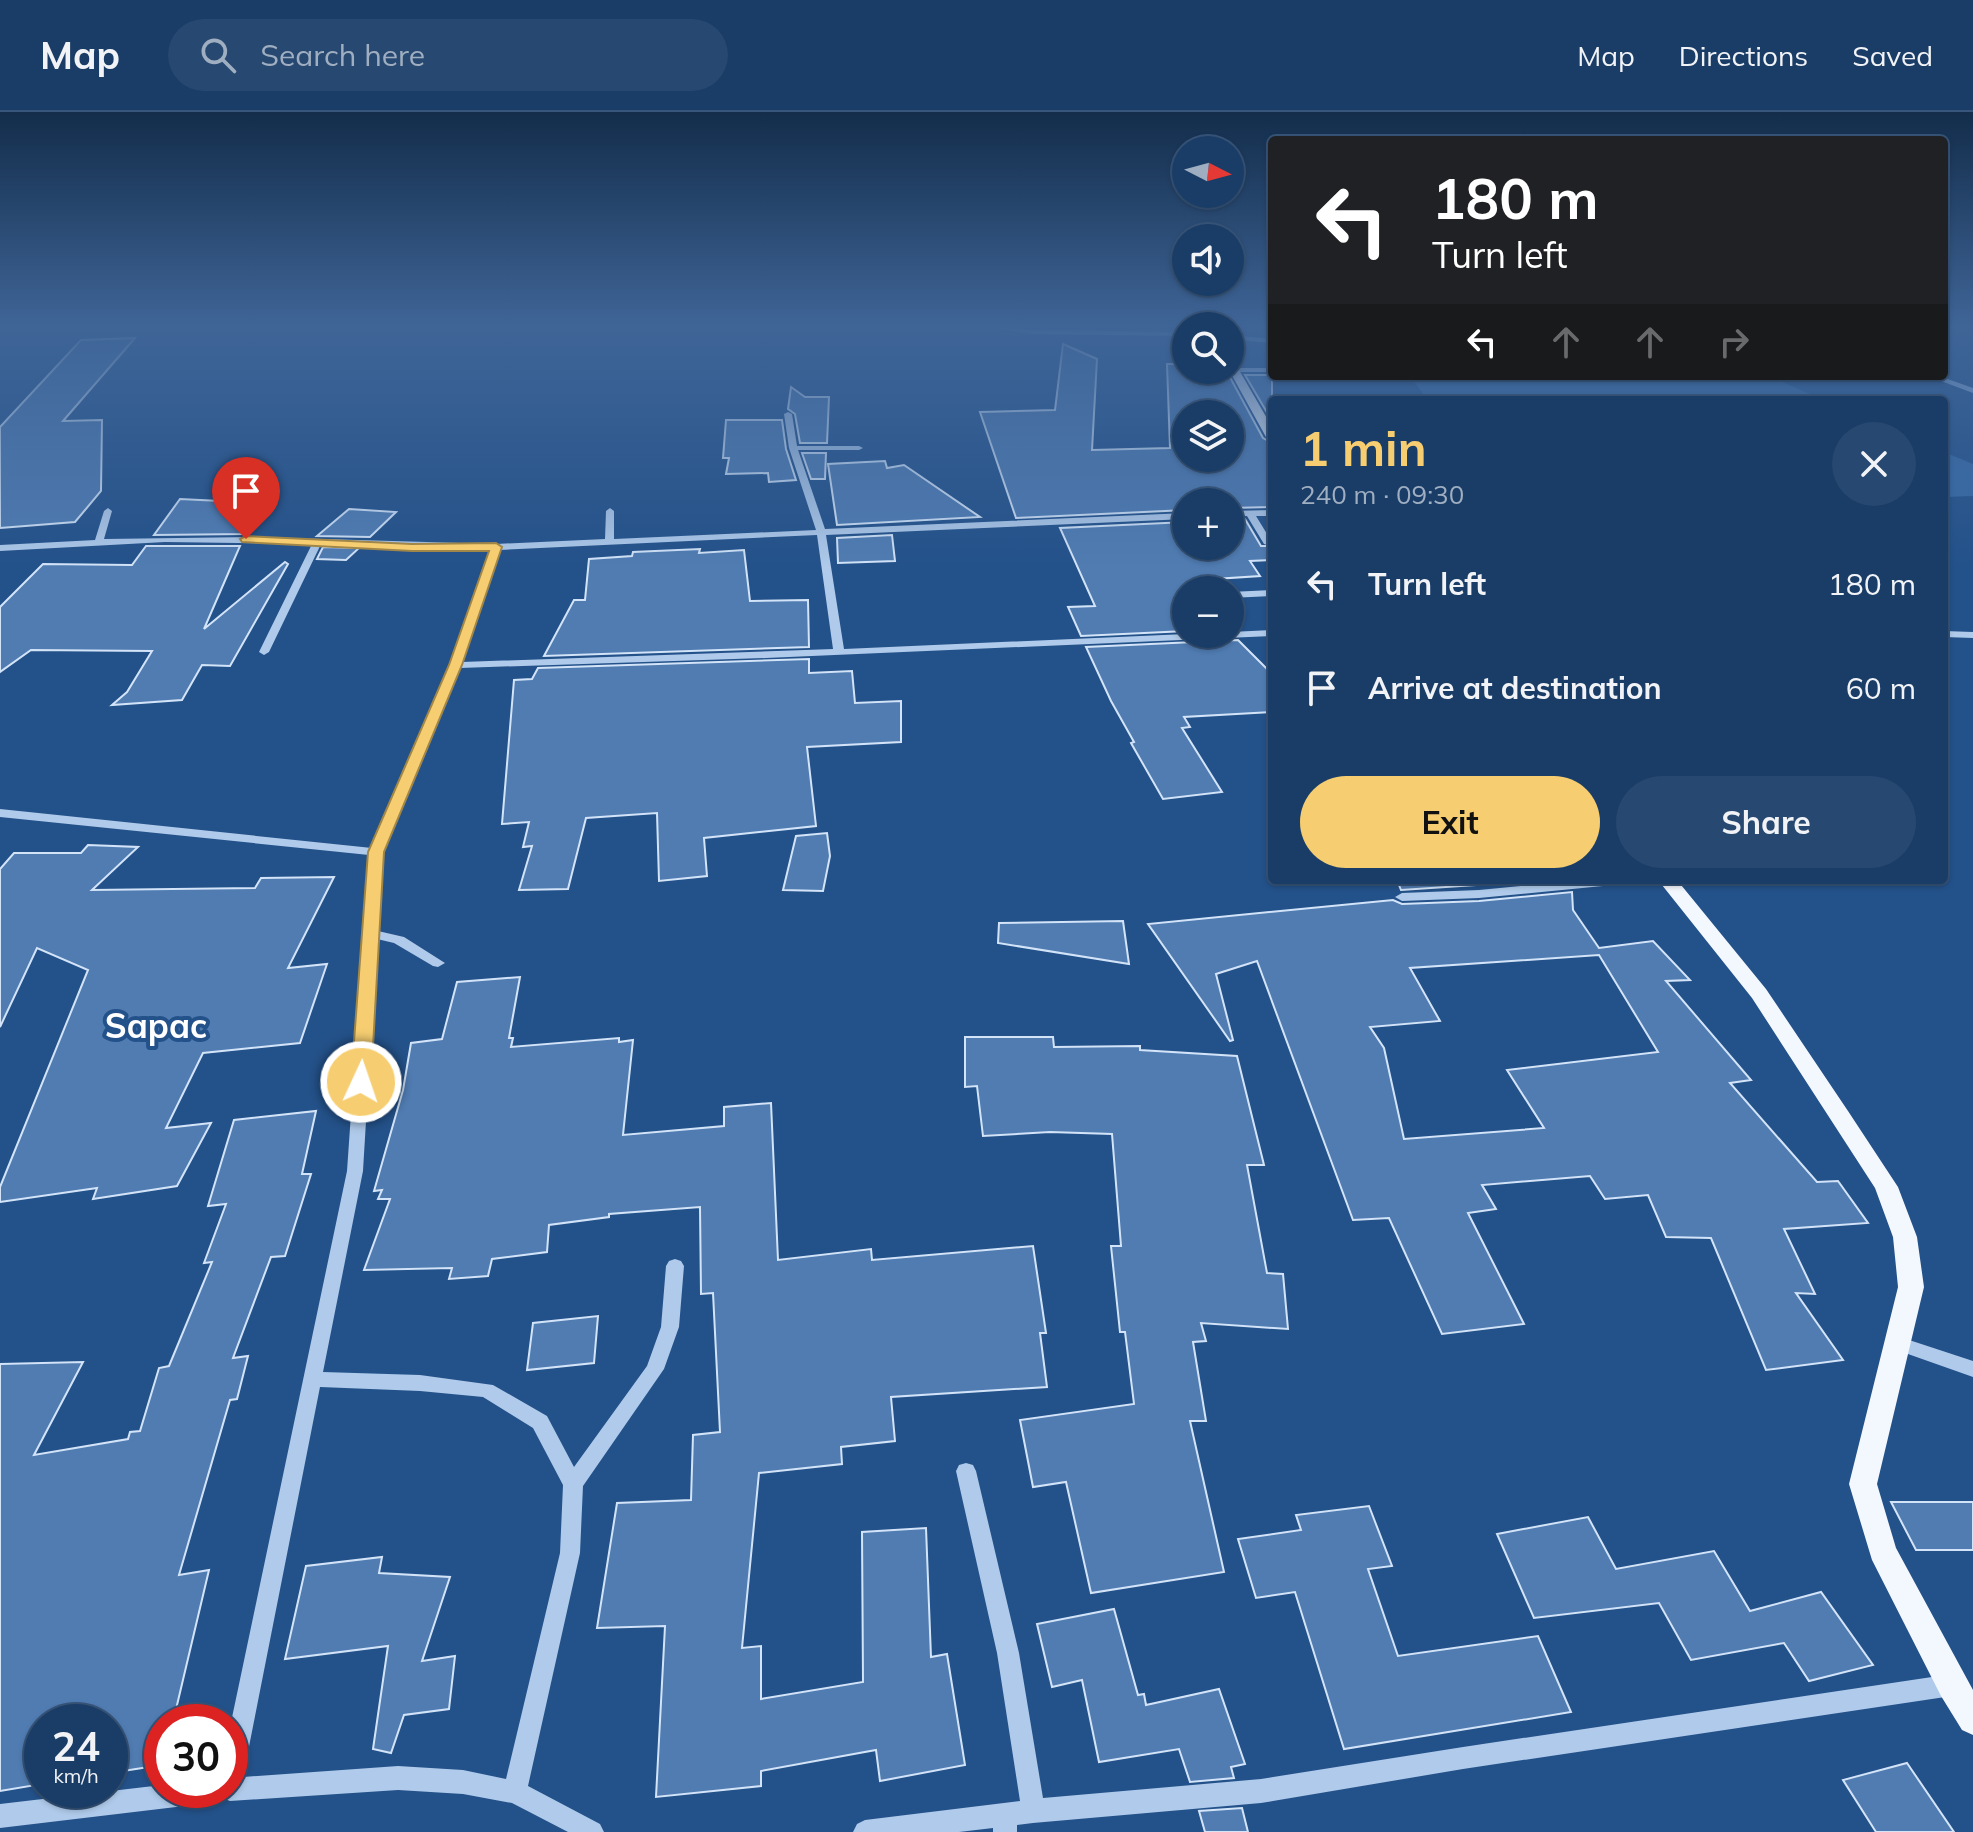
<!DOCTYPE html>
<meta charset="utf-8">
<style>
:root{--surface:#1a3d67;--page:#274870;--text:#f1f3f6;--muted:#9faec0;--line:#38567b;--accent:#f6ce71}
body{margin:0;font-family:Mulish,sans-serif;background:var(--page);color:var(--text);height:100vh;display:flex;flex-direction:column;font-size:30px;white-space:nowrap}
*{box-sizing:border-box;margin:0}
p{font-size:26px;color:var(--muted)}
.icon{flex:none;width:44px;height:44px;fill:none;stroke:currentColor;stroke-width:2;stroke-linecap:round;stroke-linejoin:round}
.map{position:relative;flex:1;overflow:hidden}
.drawer{position:absolute;left:1268px;top:284px;width:680px;height:488px;display:flex;flex-direction:column;background:var(--surface);border-radius:8px;box-shadow:0 2px 6px #0004,0 0 0 2px var(--line)}
.drawer>*{flex:none}
.banner{position:absolute;left:1268px;top:24px;width:680px;height:244px;border-radius:8px;box-shadow:0 2px 6px #0004,0 0 0 2px var(--line);background:#202124;color:#fff;overflow:hidden}
.needle{width:52px;rotate:96deg}
.buttons{position:absolute;left:1172px;top:24px;display:grid;gap:16px}
.buttons a{display:grid;place-items:center;width:72px;height:72px;border-radius:50%;background:var(--surface);box-shadow:0 2px 6px #0004,0 0 0 2px var(--line);font-size:40px}
.speed{position:absolute;left:24px;top:1592px;display:flex;gap:16px;font-size:40px;font-weight:700;text-align:center}
.speed>*{display:grid;place-content:center;width:104px;height:104px;border-radius:50%;background:var(--surface);box-shadow:0 2px 6px #0004,0 0 0 2px var(--line);line-height:1}
.speed small{font-size:20px;font-weight:400}
.speed .limit{border:12px solid #d22;background:#fff;color:#111}
.pin{position:absolute;display:grid;place-items:center;width:68px;height:68px;color:#fff;margin:-82px -34px;border-radius:50% 50% 50% 0;rotate:-45deg;box-shadow:0 0 8px #0007}
.pin .icon{rotate:45deg}
.me{position:absolute;width:88px;margin:-44px;rotate:3deg;stroke-linejoin:round;filter:drop-shadow(0 0 6px #0008)}
.turn{display:flex;align-items:center;gap:28px;height:168px;padding:0 32px;font-size:36px}
.turn .icon{width:104px;height:104px;stroke-width:2.5}
.turn b{display:block;font-size:56px;line-height:68px}
.lanes{display:flex;align-items:center;height:76px;padding:0 32px;background:#0003;justify-content:center;gap:40px;direction:ltr}
.lanes .off{opacity:.35}
.round{display:grid;place-items:center;flex:none;width:84px;height:84px;border-radius:42px;background:var(--page)}
.head{display:flex;align-items:center;justify-content:space-between;height:136px;padding:0 32px}
h1{font-size:48px;font-weight:700;line-height:60px;color:var(--accent)}
.button{display:flex;gap:16px;margin-top:auto;padding:16px 32px}
.button a{flex:1;height:92px;border-radius:48px;background:var(--accent);color:#111;font-size:32px;font-weight:700;line-height:92px;text-align:center}
.button a+a{background:var(--page);color:var(--text)}
ul{padding:0;list-style:none}
li{display:flex;align-items:center;gap:24px;height:104px;padding:0 32px}
li div{flex:1}
li b{display:block;font-size:30px}
li em{font-style:normal}
header{display:flex;align-items:center;gap:48px;box-sizing:border-box;height:112px;padding:0 40px;background:var(--surface);border-bottom:2px solid var(--line)}
header strong{font-size:38px}
nav{display:flex;gap:44px;margin-inline-start:auto;font-size:28px}
.search{width:560px;height:72px;background:var(--page);display:flex;align-items:center;gap:20px;box-sizing:border-box;padding:0 28px;border-radius:44px;color:var(--muted);font-size:30px}
.map>svg:first-child{display:block}
.green{fill:#376aa6}
.lines{fill:none;stroke-linecap:round;stroke-linejoin:round}
.stream{fill:#a3c5eb;fill-rule:evenodd}
.building{fill:#507cb2;stroke:#d3e4f8;stroke-width:2;fill-rule:evenodd}
.minor{fill:#afcaea;fill-rule:evenodd}
.major{fill:#f3f7fe;fill-rule:evenodd}
.route{fill:#f6ce71;stroke:#a08649;stroke-width:2}
.labels{text-anchor:middle;dominant-baseline:central;stroke-width:8;stroke-linejoin:round;paint-order:stroke}
.quarter-label{font-size:34px;font-weight:bold;fill:#fff;stroke:#235189}
</style>
<header>
<strong>Map</strong>
<div class="search"><svg class="icon" aria-label="search" viewBox="0 0 24 24"><circle cx="10" cy="10" r="6"/><path d="M15 15l6 6"/></svg>Search here</div>
<nav><a>Map</a><a>Directions</a><a>Saved</a></nav>
</header>
<div class="map">
<svg width="1973" height="1720" viewBox="0 0 1973 1720">
<rect width="100%" height="100%" fill="#235189"/>
<g class="green">
<path d="M 1410,264 L 1768,264 L 1824,288 L 1367,288 L 1366,285 L 1424,283 Z"/>
<path d="M 1944,340 L 1973,352 L 1973,384 L 1944,385 Z"/>
</g>
<g class="lines">
<g class="stream">
<path d="M 989,215 L 1034,218 L 1186,220 L 1186,224 L 1034,222 Z"/>
<path d="M 1230,223 L 1272,227 L 1272,231 L 1230,227 Z"/>
<path d="M 1928,264 L 1939,264 L 1973,276 L 1973,281 Z"/>
</g>
</g>
<g class="building">
<path d="M 135,226 L 63,309 L 102,308 L 101,379 L 75,410 L 0,416 L 0,315 L 81,228 Z"/>
<path d="M 1063,232 L 1097,247 L 1092,338 L 1170,336 L 1167,252 L 1186,252 L 1186,258 L 1226,258 L 1263,326 L 1272,331 L 1272,395 L 1230,396 L 1230,390 L 1186,390 L 1186,398 L 1016,406 L 980,300 L 1055,298 ZM 1186,302 L 1230,302 L 1230,346 L 1186,346 Z"/>
<path d="M 1245,263 L 1272,263 L 1272,309 Z"/>
<path d="M 791,275 L 805,285 L 829,285 L 827,331 L 800,331 L 795,302 L 788,297 Z"/>
<path d="M 726,308 L 782,308 L 786,337 L 796,368 L 769,370 L 768,361 L 726,362 L 729,346 L 723,346 Z"/>
<path d="M 802,341 L 826,341 L 825,367 L 811,367 Z"/>
<path d="M 885,349 L 887,356 L 904,353 L 980,405 L 837,413 L 828,352 Z"/>
<path d="M 180,387 L 259,391 L 245,422 L 154,423 Z"/>
<path d="M 349,397 L 396,400 L 370,425 L 317,424 Z"/>
<path d="M 1245,407 L 1261,434 L 1272,434 L 1272,448 L 1250,449 L 1260,464 L 1215,467 L 1219,478 L 1186,478 L 1186,519 L 1081,524 L 1068,495 L 1095,494 L 1060,416 L 1186,410 L 1186,434 L 1230,434 L 1230,408 Z"/>
<path d="M 892,423 L 895,449 L 838,451 L 837,426 Z"/>
<path d="M 146,434 L 240,434 L 204,517 L 285,450 L 288,452 L 230,554 L 202,553 L 182,588 L 112,593 L 127,580 L 152,539 L 31,538 L 0,560 L 0,495 L 43,452 L 132,453 Z"/>
<path d="M 323,435 L 359,436 L 346,448 L 317,447 Z"/>
<path d="M 700,437 L 699,441 L 744,438 L 750,489 L 808,488 L 809,535 L 544,544 L 574,488 L 585,488 L 589,447 L 632,444 L 633,440 Z"/>
<path d="M 1238,528 L 1272,562 L 1272,600 L 1184,605 L 1190,615 L 1182,616 L 1222,680 L 1163,687 L 1131,631 L 1134,630 L 1111,589 L 1086,535 Z"/>
<path d="M 809,547 L 809,561 L 852,559 L 855,591 L 901,589 L 901,630 L 807,635 L 816,714 L 704,726 L 707,764 L 659,769 L 657,701 L 586,706 L 568,777 L 519,778 L 532,734 L 523,735 L 529,710 L 502,712 L 514,568 L 532,567 L 538,556 Z"/>
<path d="M 827,721 L 830,744 L 823,779 L 783,778 L 796,724 Z"/>
<path d="M 88,733 L 138,735 L 92,778 L 255,776 L 261,766 L 334,765 L 288,856 L 327,852 L 300,931 L 203,941 L 166,1016 L 211,1011 L 177,1074 L 93,1087 L 97,1076 L 0,1090 L 0,1075 L 88,858 L 37,836 L 0,915 L 0,757 L 14,741 L 81,741 Z"/>
<path d="M 1397,768 L 1552,768 L 1401,778 Z"/>
<path d="M 1572,780 L 1573,798 L 1599,836 L 1653,829 L 1690,868 L 1666,869 L 1751,968 L 1730,971 L 1817,1070 L 1838,1069 L 1868,1111 L 1784,1117 L 1815,1182 L 1796,1181 L 1843,1248 L 1766,1258 L 1711,1126 L 1666,1125 L 1648,1083 L 1605,1087 L 1590,1064 L 1482,1073 L 1496,1097 L 1468,1101 L 1524,1212 L 1442,1222 L 1389,1106 L 1353,1108 L 1257,849 L 1216,862 L 1233,928 L 1230,929 L 1148,812 L 1393,788 L 1402,792 L 1479,789 ZM 1599,843 L 1658,940 L 1507,958 L 1544,1016 L 1404,1027 L 1384,936 L 1370,915 L 1440,909 L 1410,856 Z"/>
<path d="M 1123,809 L 1129,852 L 998,831 L 999,811 Z"/>
<path d="M 520,865 L 509,926 L 513,926 L 511,935 L 619,926 L 619,930 L 633,928 L 623,1023 L 724,1014 L 724,995 L 771,991 L 778,1148 L 871,1137 L 872,1148 L 1033,1134 L 1046,1221 L 1040,1221 L 1047,1275 L 891,1285 L 895,1329 L 841,1335 L 842,1352 L 759,1361 L 742,1536 L 761,1534 L 761,1587 L 863,1570 L 862,1420 L 926,1416 L 931,1545 L 947,1542 L 965,1653 L 880,1669 L 876,1638 L 761,1659 L 761,1674 L 656,1685 L 665,1514 L 597,1516 L 617,1391 L 691,1388 L 693,1323 L 720,1320 L 713,1181 L 701,1182 L 700,1095 L 609,1102 L 609,1105 L 549,1113 L 547,1140 L 492,1147 L 488,1164 L 449,1167 L 452,1156 L 364,1158 L 390,1087 L 378,1087 L 382,1078 L 374,1079 L 403,978 L 411,931 L 442,927 L 457,870 Z"/>
<path d="M 965,925 L 1053,925 L 1054,935 L 1140,934 L 1140,938 L 1237,944 L 1264,1053 L 1247,1053 L 1267,1161 L 1283,1162 L 1288,1217 L 1201,1211 L 1206,1229 L 1193,1230 L 1206,1309 L 1190,1309 L 1224,1460 L 1091,1481 L 1066,1370 L 1033,1375 L 1020,1308 L 1134,1292 L 1125,1220 L 1120,1220 L 1111,1134 L 1121,1134 L 1112,1022 L 1050,1020 L 983,1024 L 977,974 L 965,975 Z"/>
<path d="M 316,999 L 302,1062 L 311,1062 L 285,1144 L 271,1145 L 233,1246 L 248,1244 L 237,1287 L 230,1288 L 179,1463 L 209,1458 L 173,1610 L 162,1610 L 162,1653 L 110,1661 L 110,1610 L 42,1610 L 42,1672 L 0,1679 L 0,1252 L 83,1250 L 34,1343 L 128,1327 L 130,1320 L 140,1319 L 159,1256 L 169,1254 L 212,1150 L 204,1151 L 226,1092 L 208,1094 L 234,1008 Z"/>
<path d="M 598,1204 L 594,1251 L 527,1258 L 533,1211 Z"/>
<path d="M 1891,1390 L 1973,1390 L 1973,1438 L 1916,1438 Z"/>
<path d="M 1369,1394 L 1392,1454 L 1368,1457 L 1398,1544 L 1538,1524 L 1571,1600 L 1344,1637 L 1295,1480 L 1256,1486 L 1238,1427 L 1301,1418 L 1296,1403 Z"/>
<path d="M 1588,1405 L 1616,1457 L 1714,1439 L 1750,1499 L 1821,1480 L 1873,1553 L 1809,1569 L 1784,1531 L 1691,1548 L 1659,1491 L 1534,1506 L 1497,1422 Z"/>
<path d="M 382,1445 L 379,1461 L 450,1465 L 422,1549 L 455,1544 L 449,1597 L 404,1603 L 391,1641 L 373,1637 L 388,1534 L 285,1547 L 306,1454 Z"/>
<path d="M 1114,1497 L 1138,1583 L 1144,1582 L 1146,1593 L 1219,1577 L 1245,1652 L 1231,1655 L 1234,1666 L 1190,1670 L 1179,1637 L 1099,1650 L 1082,1568 L 1052,1575 L 1037,1512 Z"/>
<path d="M 1907,1651 L 1954,1720 L 1876,1720 L 1843,1668 Z"/>
<path d="M 1242,1696 L 1248,1720 L 1205,1720 L 1199,1699 Z"/>
</g>
<g class="lines">
<g class="minor">
<path d="M 1234,256 L 1272,256 L 1272,260 L 1231,260 Z"/>
<path d="M 788,300 L 792,302 L 797,334 L 859,334 L 863,336 L 859,338 L 798,338 L 825,417 L 1186,401 L 1186,407 L 826,423 L 844,537 L 1186,522 L 1230,522 L 1230,520 L 1272,518 L 1272,524 L 766,546 L 460,556 L 382,740 L 378,819 L 404,825 L 445,851 L 438,855 L 433,854 L 394,831 L 377,827 L 363,1059 L 323,1260 L 420,1263 L 493,1273 L 547,1304 L 574,1355 L 647,1254 L 661,1215 L 666,1154 L 669,1149 L 675,1147 L 681,1149 L 684,1154 L 679,1215 L 664,1257 L 583,1374 L 580,1441 L 528,1674 L 600,1712 L 604,1720 L 568,1720 L 512,1691 L 463,1682 L 398,1678 L 230,1689 L 225,1687 L 218,1690 L 0,1716 L 0,1692 L 162,1673 L 162,1678 L 230,1678 L 230,1615 L 347,1059 L 369,743 L 0,705 L 0,697 L 372,736 L 451,553 L 490,438 L 321,432 L 269,540 L 264,543 L 259,540 L 312,432 L 165,430 L 0,439 L 0,433 L 95,428 L 104,399 L 108,396 L 112,399 L 104,427 L 254,425 L 496,432 L 605,427 L 606,399 L 610,396 L 614,399 L 614,427 L 816,418 L 789,336 L 784,302 ZM 817,423 L 833,537 L 462,550 L 500,438 ZM 320,1275 L 420,1279 L 483,1285 L 533,1316 L 563,1373 L 560,1441 L 506,1667 L 463,1658 L 398,1654 L 243,1665 Z"/>
<path d="M 1272,398 L 1272,404 L 1256,404 L 1272,430 L 1267,433 L 1264,432 L 1247,404 L 1230,405 L 1230,399 Z"/>
<path d="M 1272,478 L 1272,484 L 1230,486 L 1230,480 Z"/>
<path d="M 1944,519 L 1973,520 L 1973,526 L 1944,525 Z"/>
<path d="M 1583,768 L 1629,768 L 1623,772 L 1479,786 L 1402,789 L 1395,785 L 1402,781 L 1479,778 Z"/>
<path d="M 1897,1224 L 1973,1249 L 1973,1265 L 1891,1236 L 1888,1231 L 1891,1226 Z"/>
<path d="M 966,1351 L 973,1353 L 976,1359 L 1019,1541 L 1043,1686 L 1261,1667 L 1463,1635 L 1952,1562 L 1960,1565 L 1963,1573 L 1960,1581 L 1952,1584 L 1463,1657 L 1261,1691 L 1033,1711 L 1017,1713 L 1017,1720 L 993,1720 L 993,1716 L 959,1720 L 853,1720 L 857,1712 L 865,1708 L 1020,1689 L 997,1541 L 956,1359 L 959,1353 Z"/>
</g>
<g class="major">
<path d="M 1230,231 L 1235,234 L 1239,258 L 1272,315 L 1272,328 L 1266,325 L 1229,258 Z"/>
<path d="M 1658,768 L 1677,768 L 1766,877 L 1848,999 L 1898,1075 L 1917,1125 L 1924,1175 L 1877,1372 L 1896,1436 L 1973,1578 L 1973,1623 L 1962,1618 L 1941,1584 L 1872,1448 L 1849,1372 L 1898,1175 L 1893,1125 L 1875,1076 L 1752,886 Z"/>
</g>
</g>
<linearGradient id="sky" x2="0" y2="1"><stop stop-color="#132d4b"/><stop offset="0.47" stop-color="#3f6597"/><stop offset="1" stop-color="#3f6597" stop-opacity="0"/></linearGradient>
<rect width="1973" height="456" fill="url(#sky)"/>
<path class="route" d="M 246,424 L 412,432 L 496,431 L 502,435 L 462,553 L 384,740 L 371,970 L 361,976 L 351,970 L 368,740 L 449,553 L 489,439 L 412,439 L 242,430 L 240,427 Z"/>
<g class="labels">
<g class="quarter-label">
<text x="156" y="913">Sapac</text>
</g>
</g>
</svg>
<div class="buttons">
<a><svg class="needle" viewBox="-14 -14 28 28"><path d="M0-13l5 13h-10z" fill="#e53935"/><path d="M0 13l5-13h-10z" fill="#9faec0"/></svg></a>
<a><svg class="icon" aria-label="sound" viewBox="0 0 24 24"><path d="M4 9h4l5-4v14l-5-4H4zM17 9q2 3 0 6"/></svg></a>
<a><svg class="icon" aria-label="search" viewBox="0 0 24 24"><circle cx="10" cy="10" r="6"/><path d="M15 15l6 6"/></svg></a>
<a><svg class="icon" aria-label="layers" viewBox="0 0 24 24"><path d="M12 4l9 5-9 5-9-5zM3 14l9 5 9-5"/></svg></a>
<a>+</a>
<a>−</a>
</div>
<div class="speed"><div>24<small>km/h</small></div><div class="limit">30</div></div>
<div class="pin" style="left:246px;top:427px;background:#d93025"><svg class="icon" aria-label="arrive" viewBox="0 0 24 24"><path d="M6 21V4h12l-3 4 3 4H6"/></svg></div>
<svg class="me" style="left:361px;top:970px" viewBox="-20 -20 40 40"><circle r="17" fill="#f6ce71" stroke="#fff" stroke-width="3"/><path d="M0-11L8 9 0 5-8 9z" fill="#fff"/></svg>
<div class="banner">
<div class="turn"><svg class="icon" aria-label="left" viewBox="0 0 24 24"><path d="M17 20v-9H6M10 6l-5 5 5 5"/></svg><div><b>180 m</b>Turn left</div></div>
<div class="lanes"><svg class="icon" aria-label="left" viewBox="0 0 24 24"><path d="M17 20v-9H6M10 6l-5 5 5 5"/></svg><svg class="icon off" aria-label="ahead" viewBox="0 0 24 24"><path d="M12 20V5M6 11l6-6 6 6"/></svg><svg class="icon off" aria-label="ahead" viewBox="0 0 24 24"><path d="M12 20V5M6 11l6-6 6 6"/></svg><svg class="icon off" aria-label="right" viewBox="0 0 24 24"><path d="M7 20v-9h11M14 6l5 5-5 5"/></svg></div>
</div>
<section class="drawer">
<div class="head"><div><h1>1 min</h1><p>240 m · 09:30</p></div><a class="round"><svg class="icon" aria-label="close" viewBox="0 0 24 24"><path d="M6 6l12 12M18 6L6 18"/></svg></a></div>
<ul>
<li><svg class="icon" aria-label="left" viewBox="0 0 24 24"><path d="M17 20v-9H6M10 6l-5 5 5 5"/></svg><div><b>Turn left</b></div><em>180 m</em></li>
<li><svg class="icon" aria-label="arrive" viewBox="0 0 24 24"><path d="M6 21V4h12l-3 4 3 4H6"/></svg><div><b>Arrive at destination</b></div><em>60 m</em></li>
</ul>
<div class="button"><a>Exit</a><a>Share</a></div>
</section>
</div>
